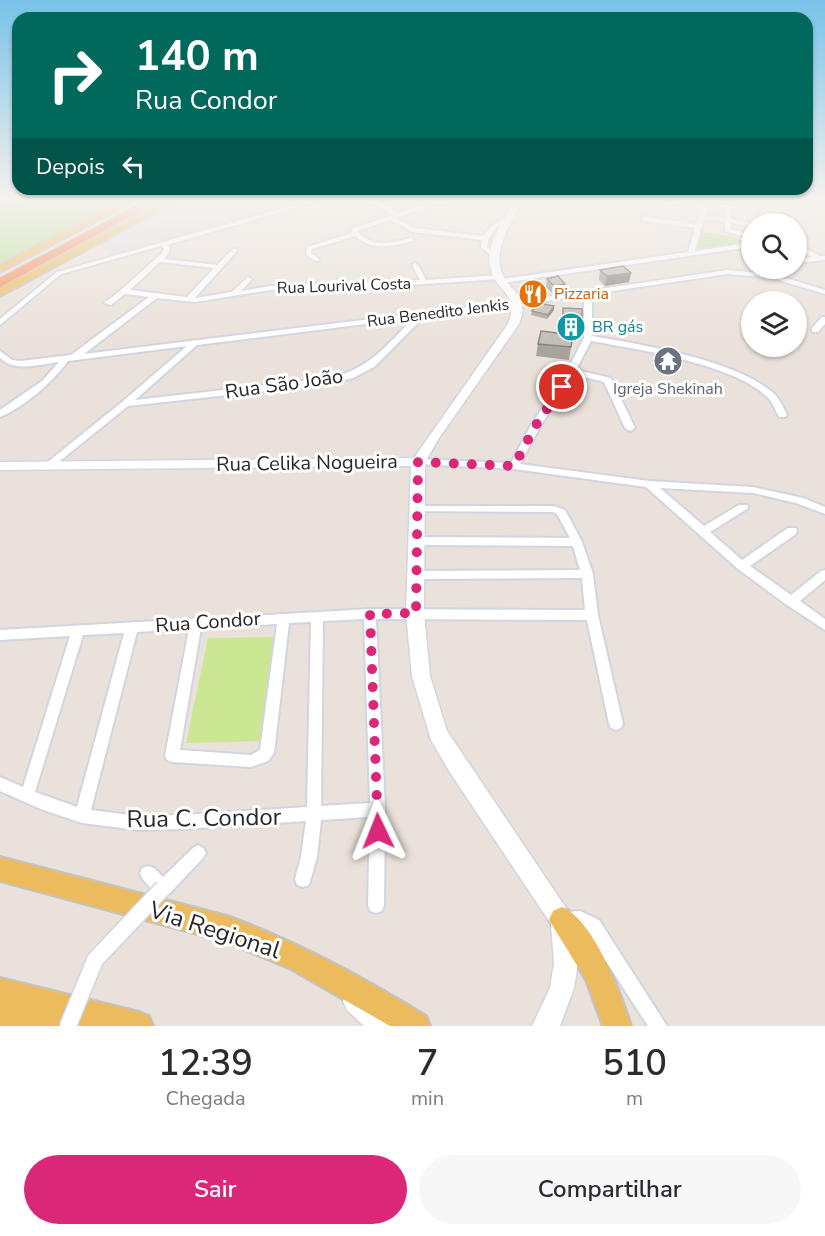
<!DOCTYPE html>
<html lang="pt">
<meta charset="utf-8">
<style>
:root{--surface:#fff;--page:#f7f7f7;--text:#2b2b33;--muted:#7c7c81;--accent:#db2777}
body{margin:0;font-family:"Nunito Sans",sans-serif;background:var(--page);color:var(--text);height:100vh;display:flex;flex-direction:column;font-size:22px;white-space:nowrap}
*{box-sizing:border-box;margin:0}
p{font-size:20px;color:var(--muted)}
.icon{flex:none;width:33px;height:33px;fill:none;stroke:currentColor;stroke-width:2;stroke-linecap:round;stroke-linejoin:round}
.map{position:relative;height:1026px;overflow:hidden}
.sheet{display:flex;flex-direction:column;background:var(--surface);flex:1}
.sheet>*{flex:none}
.top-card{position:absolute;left:12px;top:12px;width:801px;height:183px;border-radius:18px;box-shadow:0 2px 4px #0004;background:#00695c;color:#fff;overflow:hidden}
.buttons{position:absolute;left:741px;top:213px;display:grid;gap:12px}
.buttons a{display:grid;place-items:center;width:66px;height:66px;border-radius:50%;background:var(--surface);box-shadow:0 2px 4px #0004;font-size:30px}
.pin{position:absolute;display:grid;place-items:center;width:51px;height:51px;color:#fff;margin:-26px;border:3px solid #fff;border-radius:50%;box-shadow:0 2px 6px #0007}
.me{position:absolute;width:66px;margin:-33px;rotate:358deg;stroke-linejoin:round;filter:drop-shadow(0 0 4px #0008)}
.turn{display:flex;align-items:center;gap:21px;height:126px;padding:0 24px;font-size:27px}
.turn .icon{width:78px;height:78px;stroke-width:2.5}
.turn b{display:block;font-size:42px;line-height:51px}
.then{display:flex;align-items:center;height:57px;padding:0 24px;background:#0003;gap:12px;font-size:22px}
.eta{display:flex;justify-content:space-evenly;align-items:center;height:102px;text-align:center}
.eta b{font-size:36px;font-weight:600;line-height:42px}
.action{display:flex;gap:12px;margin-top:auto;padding:12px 24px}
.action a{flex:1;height:69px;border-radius:36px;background:var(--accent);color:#fff;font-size:24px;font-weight:600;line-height:69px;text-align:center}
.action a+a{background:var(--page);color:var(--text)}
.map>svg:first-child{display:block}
.industrial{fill:#dcdbe3}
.green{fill:#b8e098}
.pitch{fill:#cce794}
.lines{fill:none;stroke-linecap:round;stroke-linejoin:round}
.street-casing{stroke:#d0d5e1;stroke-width:4}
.secondary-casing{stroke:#d0d5e1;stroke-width:3}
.primary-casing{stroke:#c3c3c3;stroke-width:4}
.highway-casing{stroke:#c3c3c3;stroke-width:2}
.street{fill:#fff;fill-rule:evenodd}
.secondary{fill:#fff;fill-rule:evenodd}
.primary{fill:#ebbb5e;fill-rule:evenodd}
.highway{fill:#f88c57;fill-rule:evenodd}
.street-bridge-casing{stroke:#d0d5e1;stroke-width:19;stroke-linecap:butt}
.street-bridge{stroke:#fff;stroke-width:16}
.wall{fill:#a7a39d}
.shaded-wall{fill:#88847f}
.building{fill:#c2bdb6;stroke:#88847f;stroke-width:1.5}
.route{stroke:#db2777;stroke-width:10;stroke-dasharray:0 18}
.labels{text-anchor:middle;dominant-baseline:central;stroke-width:6;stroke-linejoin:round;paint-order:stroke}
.far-street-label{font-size:16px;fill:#282828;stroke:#fff}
.far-food-label{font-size:16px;fill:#c56008;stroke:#fff;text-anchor:start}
.far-culture-label{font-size:16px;fill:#0d838f;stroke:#fff;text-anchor:start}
.far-worship-label{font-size:16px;fill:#5b616d;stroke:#fff}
.street-label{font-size:20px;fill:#282828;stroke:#fff}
.near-street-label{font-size:24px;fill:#282828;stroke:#fff}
</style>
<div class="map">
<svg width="825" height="1026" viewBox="0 0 825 1026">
<rect width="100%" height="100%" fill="#eae2da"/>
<path class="industrial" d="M 179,200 L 315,200 L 308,202 L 304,200 L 113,256 L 100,244 Z"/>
<g class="green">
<path d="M 0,200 L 125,200 L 0,266 Z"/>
<path d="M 700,232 L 731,236 L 744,242 L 695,249 Z"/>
</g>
<path class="pitch" d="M 275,637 L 262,741 L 186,743 L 208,638 Z"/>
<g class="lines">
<g class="street-casing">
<g id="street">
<path d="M 312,200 L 322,200 L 167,245 L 170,248 L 168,254 L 164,259 L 217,265 L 233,249 L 237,249 L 237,251 L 195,298 L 232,292 L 248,277 L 252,279 L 241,291 L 271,286 L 420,280 L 412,265 L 415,263 L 418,265 L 426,280 L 500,275 L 504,277 L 500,279 L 381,287 L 271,290 L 195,302 L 157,298 L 84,354 L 519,301 L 728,270 L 773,274 L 825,290 L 825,294 L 772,278 L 728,274 L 592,294 L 592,336 C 643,345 732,359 772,392 C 779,398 783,406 787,415 L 785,417 L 779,417 C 775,410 773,402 767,397 C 734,364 636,349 591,341 L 576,370 L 611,378 L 635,428 L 630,431 L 625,428 L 604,382 L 573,374 L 541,425 L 520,464 L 649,481 L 753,487 L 803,498 L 825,507 L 825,514 L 796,503 L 753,493 L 660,488 L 704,526 L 739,505 L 747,505 L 748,507 L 747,509 L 710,532 L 742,560 L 788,528 L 796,528 L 797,531 L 796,534 L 750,566 L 791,595 L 821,571 L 825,570 L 825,580 L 800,601 L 825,619 L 825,630 L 787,605 L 738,569 L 646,487 L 514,469 L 415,464 L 413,462 L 415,460 L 418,459 L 511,463 L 531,425 L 567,371 L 584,338 L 584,296 L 424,317 L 374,367 L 353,378 L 329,384 L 128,406 L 50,469 L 44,469 L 42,467 L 44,465 L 122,402 L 187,346 L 68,361 C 54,381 23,408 0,417 L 0,410 L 42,381 L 59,362 C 40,364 15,373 0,358 L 0,351 L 12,360 L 21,361 L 71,355 L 149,297 L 125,294 L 111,305 L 104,303 L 121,290 L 162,253 L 164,248 L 161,246 L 61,274 L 0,325 L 0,319 L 57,272 ZM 160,262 L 214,268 L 187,297 L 130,290 ZM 414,318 C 385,346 370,369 329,378 L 135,400 L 197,345 Z"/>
<path d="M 368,200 L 376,200 L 399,213 L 437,200 L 459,204 L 460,205 L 457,207 L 440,203 L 395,218 L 415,228 L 483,236 L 491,226 L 510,214 L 515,215 C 502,224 490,229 487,247 L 498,257 L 495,259 L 481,247 L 482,240 L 413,232 L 390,220 L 357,231 C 371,248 392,243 411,238 L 413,239 L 413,241 C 393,246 372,252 355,236 L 312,249 L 311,253 L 319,259 L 319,261 L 315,261 L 306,255 L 307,247 L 352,233 L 351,229 L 393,215 Z"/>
<path d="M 669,200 L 702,205 L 703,200 L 709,200 L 708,202 L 731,206 L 731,219 L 755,224 L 752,224 L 752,226 L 731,223 L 730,229 C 741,232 752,232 752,244 L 744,248 L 503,283 L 499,281 L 503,279 L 688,252 L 695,228 L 644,221 L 641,219 L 644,217 L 696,224 L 701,208 L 667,203 L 667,201 ZM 708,205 L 726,208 L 725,218 L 705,216 ZM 704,219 L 725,222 L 725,231 L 745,237 L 747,241 L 742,244 L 695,251 Z"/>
<path d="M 796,243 L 820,256 L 825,256 L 825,260 L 796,263 L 796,259 L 812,257 L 796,248 Z"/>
<path d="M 822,317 L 825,317 L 825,324 L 818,332 L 812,332 L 812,328 Z"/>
<path d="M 416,506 L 554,506 L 565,510 L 582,542 L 593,574 L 598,615 L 623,724 L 621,728 L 616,730 L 611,728 L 609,724 L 587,620 L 376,619 L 385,809 L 384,905 L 382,911 L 376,913 L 370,911 L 368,905 L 370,817 L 321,820 L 317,857 L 309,885 L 303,887 L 297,885 L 295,879 L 301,857 L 306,821 L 183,829 L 138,830 L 82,823 L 43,810 L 0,791 L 0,777 L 23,787 L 70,636 L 0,640 L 0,630 L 191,619 L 196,617 L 200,619 L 370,609 L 585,610 L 582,578 L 415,579 L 411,578 L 409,575 L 411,572 L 415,571 L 580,570 L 573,546 L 416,545 L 411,541 L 416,537 L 570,538 L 557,514 L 553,512 L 412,511 L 411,509 ZM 364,619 L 370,803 L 321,806 L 323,621 ZM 311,622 L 307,807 L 183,815 L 138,816 L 91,810 L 137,632 L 189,629 L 165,756 L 167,760 L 172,762 L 251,767 L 268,761 L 274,753 L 289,623 ZM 277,624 L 260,750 L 251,755 L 180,750 L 201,628 ZM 124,633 L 77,807 L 35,792 L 83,635 Z"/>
<path d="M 198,845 L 203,848 L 206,853 L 203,858 L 169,894 L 163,896 C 154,892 144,883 140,874 L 142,868 L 148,866 L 154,868 L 163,877 L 193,848 Z"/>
<path d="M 580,911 L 599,920 L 667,1026 L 648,1026 L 587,932 C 576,926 569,930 559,926 L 557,920 L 559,914 L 565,912 Z"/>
</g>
</g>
<g class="secondary-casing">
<g id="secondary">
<path d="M 515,200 L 523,200 C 514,219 496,243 500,266 C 505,293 532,291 519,324 L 439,438 L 425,462 L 424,613 L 430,676 L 447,731 L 574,920 L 578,963 L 574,988 L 560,1026 L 532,1026 L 550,988 L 554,963 L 551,924 L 451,774 L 431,740 L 412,676 L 406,613 L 411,466 L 0,470 L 0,462 L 414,458 L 508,324 C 521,291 494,293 490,265 C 486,243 505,219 515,200 Z"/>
<path d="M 356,988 C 371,995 389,1011 396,1026 L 364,1026 L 347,1010 L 343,1001 L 347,992 Z"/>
</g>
</g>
<g class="primary-casing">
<g id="primary">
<path d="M 124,200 L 136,200 L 0,272 L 0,265 Z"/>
<path d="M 167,200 L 179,200 L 0,296 L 0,288 Z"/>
<path d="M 0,857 L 227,916 C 298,942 362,977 426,1016 L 430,1026 L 390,1026 L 291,969 L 227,942 L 0,881 Z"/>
<path d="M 562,907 C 594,920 621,994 631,1026 L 603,1026 L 586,980 L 549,920 L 553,911 Z"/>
<path d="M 0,978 L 139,1012 L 149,1016 L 153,1026 L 82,1026 L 58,1020 L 60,1026 L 0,1026 Z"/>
</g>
</g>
<g class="highway-casing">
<path id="highway" d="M 147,200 L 160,200 L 0,287 L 0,278 Z"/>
</g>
<use href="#street" class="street"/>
<use href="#secondary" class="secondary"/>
<use href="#primary" class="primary"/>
<use href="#highway" class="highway"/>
<g class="street-bridge-casing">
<path id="street-bridge" d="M 68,1026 L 95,960 L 163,888"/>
</g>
<use href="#street-bridge" class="street-bridge"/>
</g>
<g class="wall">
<path d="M 600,270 L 629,282 L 605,286 L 599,280 Z"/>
<path d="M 547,279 L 564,292 L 553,294 L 546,287 Z"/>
<path d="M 554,306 L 554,310 L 547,319 L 531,315 L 532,311 Z"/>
<path d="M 563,308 L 582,319 L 580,331 L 561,330 Z"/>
<path d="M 573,335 L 569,360 L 536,356 L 538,344 Z"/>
</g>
<g class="shaded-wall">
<path d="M 631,273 L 629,282 L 605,286 L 607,276 Z"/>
<path d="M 565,284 L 564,292 L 553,294 L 554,286 Z"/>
<path d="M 554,306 L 554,310 L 547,319 L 548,315 Z"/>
</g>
<g class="building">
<path d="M 623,266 L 631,273 L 607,276 L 600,270 Z"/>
<path d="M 558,276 L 565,284 L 554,286 L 547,279 Z"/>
<path d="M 538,303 L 554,306 L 548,315 L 532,311 Z"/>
<path d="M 563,308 L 582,309 L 582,319 L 563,317 Z"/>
<path d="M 541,331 L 573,335 L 571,347 L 538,344 Z"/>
</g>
<linearGradient id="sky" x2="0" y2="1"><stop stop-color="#78c2e9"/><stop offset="0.58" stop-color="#f6f2ee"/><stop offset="1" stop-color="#f6f2ee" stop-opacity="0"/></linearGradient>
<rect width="825" height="344" fill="url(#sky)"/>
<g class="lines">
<path class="route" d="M 378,831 L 370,614 L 416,613 L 418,462 L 514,466 L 536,425 L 562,387"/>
</g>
<defs>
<g id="restaurant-disc" transform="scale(1.5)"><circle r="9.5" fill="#e8710a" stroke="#fff"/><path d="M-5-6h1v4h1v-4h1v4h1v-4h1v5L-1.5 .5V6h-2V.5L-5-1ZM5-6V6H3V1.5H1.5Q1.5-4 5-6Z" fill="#fff"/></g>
<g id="building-disc" transform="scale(1.5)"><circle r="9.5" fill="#0f9aa8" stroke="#fff"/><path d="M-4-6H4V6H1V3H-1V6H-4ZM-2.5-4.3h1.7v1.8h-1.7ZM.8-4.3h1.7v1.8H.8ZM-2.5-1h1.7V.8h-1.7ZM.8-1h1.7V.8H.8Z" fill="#fff"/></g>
<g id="temple-disc" transform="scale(1.5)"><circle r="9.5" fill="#6b7280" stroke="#fff"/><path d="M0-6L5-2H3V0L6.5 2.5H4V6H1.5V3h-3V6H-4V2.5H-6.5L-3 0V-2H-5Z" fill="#fff"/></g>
</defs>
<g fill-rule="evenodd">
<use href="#restaurant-disc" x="533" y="294"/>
<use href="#building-disc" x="571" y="327"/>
<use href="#temple-disc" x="668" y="361"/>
</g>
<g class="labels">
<g class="far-street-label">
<text transform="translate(344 286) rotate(-2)">Rua Lourival Costa</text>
<text transform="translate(438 313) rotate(-7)">Rua Benedito Jenkis</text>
</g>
<g class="far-food-label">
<text x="554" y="294">Pizzaria</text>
</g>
<g class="far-culture-label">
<text x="592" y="327">BR gás</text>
</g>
<g class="far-worship-label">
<text x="668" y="389">Igreja Shekinah</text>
</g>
<g class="street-label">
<text transform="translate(284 384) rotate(-8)">Rua São João</text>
<text transform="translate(307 463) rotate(-1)">Rua Celika Nogueira</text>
<text transform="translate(208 622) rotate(-4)">Rua Condor</text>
</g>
<g class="near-street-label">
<text transform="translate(204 818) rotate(-1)">Rua C. Condor</text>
<text transform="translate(215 930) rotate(18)">Via Regional</text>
</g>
</g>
</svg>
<div class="buttons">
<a><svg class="icon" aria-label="search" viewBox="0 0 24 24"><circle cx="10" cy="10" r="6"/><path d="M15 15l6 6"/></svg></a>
<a><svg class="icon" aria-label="layers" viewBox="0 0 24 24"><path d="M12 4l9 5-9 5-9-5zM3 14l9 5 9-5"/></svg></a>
</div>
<div class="pin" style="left:562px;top:387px;background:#d93025"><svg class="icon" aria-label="arrive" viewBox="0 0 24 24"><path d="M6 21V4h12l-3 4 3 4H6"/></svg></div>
<svg class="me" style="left:378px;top:831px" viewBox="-20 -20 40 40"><path d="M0-17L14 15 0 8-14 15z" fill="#db2777" stroke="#fff" stroke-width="4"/></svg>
<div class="top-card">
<div class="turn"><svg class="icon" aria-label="right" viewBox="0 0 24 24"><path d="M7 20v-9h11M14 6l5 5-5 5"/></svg><div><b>140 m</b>Rua Condor</div></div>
<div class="then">Depois<svg class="icon" aria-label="left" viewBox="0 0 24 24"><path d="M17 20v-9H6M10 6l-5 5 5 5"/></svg></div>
</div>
</div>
<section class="sheet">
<div class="eta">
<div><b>12:39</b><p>Chegada</p></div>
<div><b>7</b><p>min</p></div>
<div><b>510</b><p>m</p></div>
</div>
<div class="action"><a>Sair</a><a>Compartilhar</a></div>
</section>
